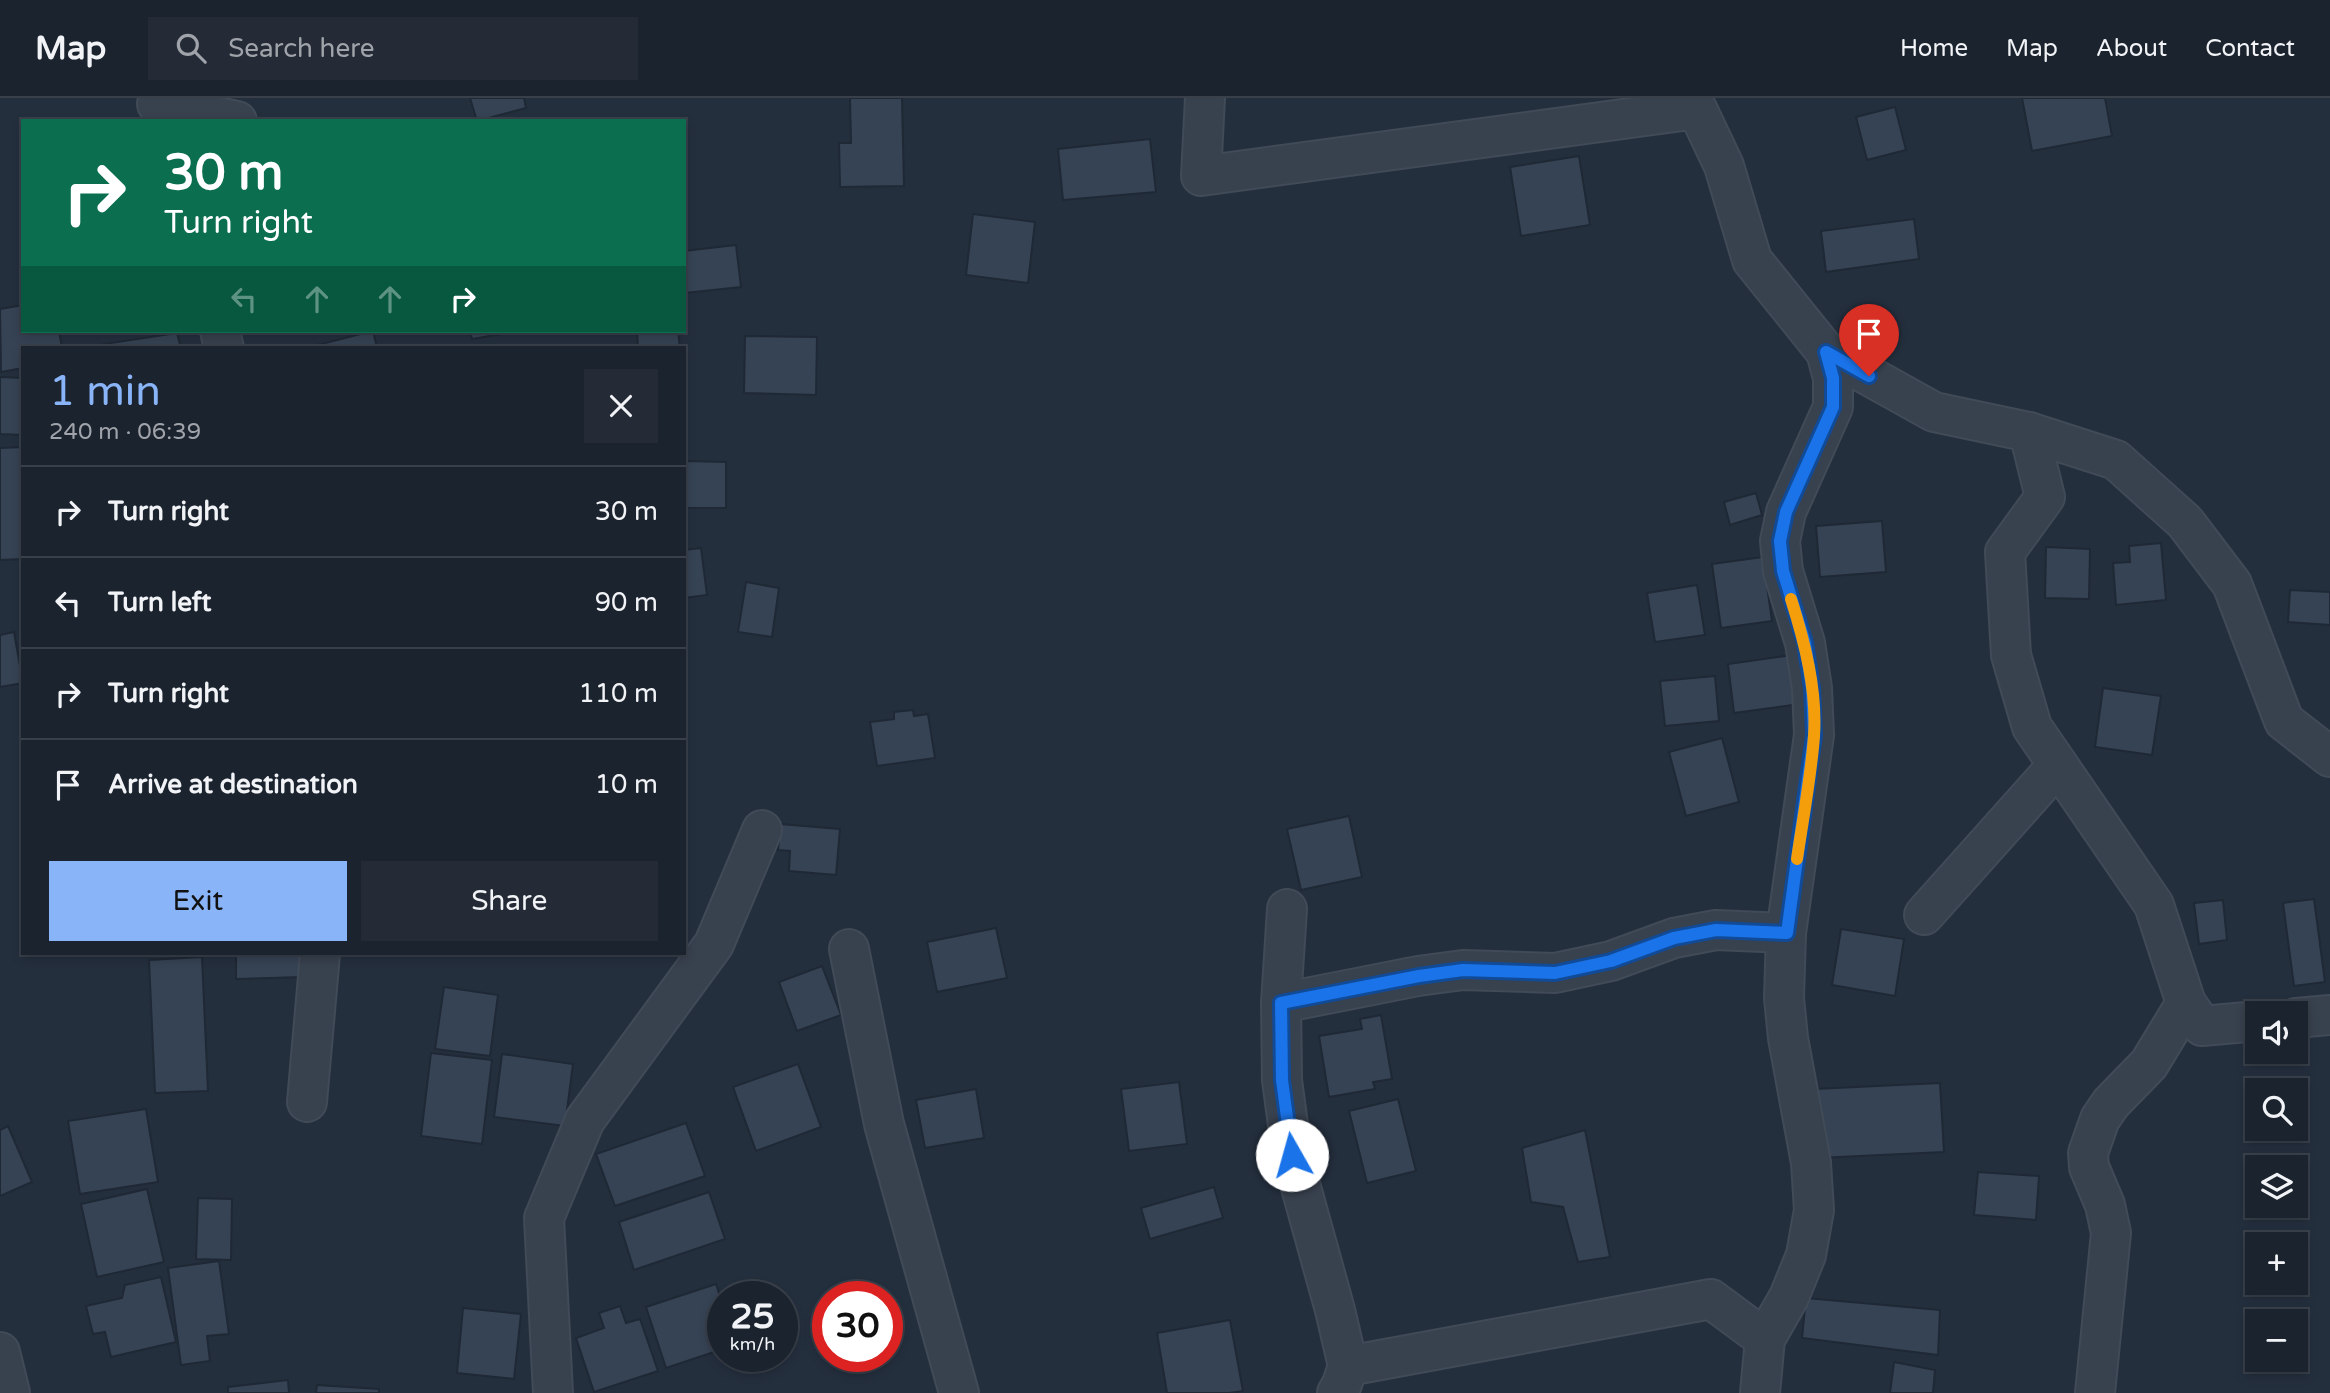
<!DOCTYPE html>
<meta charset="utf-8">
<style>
:root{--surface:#1b232e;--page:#242b36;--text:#f1f3f6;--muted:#a0a4aa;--line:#39404a;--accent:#8ab4f8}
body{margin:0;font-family:"Varela Round",sans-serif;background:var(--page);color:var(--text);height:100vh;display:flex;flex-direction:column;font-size:26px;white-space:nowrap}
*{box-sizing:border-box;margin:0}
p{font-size:23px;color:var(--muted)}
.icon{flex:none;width:38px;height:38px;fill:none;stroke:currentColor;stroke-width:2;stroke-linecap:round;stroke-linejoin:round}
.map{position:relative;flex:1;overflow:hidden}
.sheet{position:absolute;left:21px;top:248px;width:665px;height:609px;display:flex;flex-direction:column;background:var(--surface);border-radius:0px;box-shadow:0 4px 10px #0003,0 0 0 2px var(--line)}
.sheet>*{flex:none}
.hud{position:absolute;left:21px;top:21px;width:665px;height:214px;border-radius:0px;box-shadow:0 4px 10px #0003,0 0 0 2px var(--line);background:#0b6e4f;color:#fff;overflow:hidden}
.fabs{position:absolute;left:2245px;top:903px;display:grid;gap:14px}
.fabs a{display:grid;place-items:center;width:63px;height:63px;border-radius:0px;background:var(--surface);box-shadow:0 4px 10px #0003,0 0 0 2px var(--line);font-size:35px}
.speed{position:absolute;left:707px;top:1183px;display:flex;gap:14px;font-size:35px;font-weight:700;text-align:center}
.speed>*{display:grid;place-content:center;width:91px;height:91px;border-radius:50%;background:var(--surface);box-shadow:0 4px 10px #0003,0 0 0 2px var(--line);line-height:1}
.speed small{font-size:18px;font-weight:400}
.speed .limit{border:10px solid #d22;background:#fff;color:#111}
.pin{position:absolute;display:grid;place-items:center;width:60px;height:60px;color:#fff;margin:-72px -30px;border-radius:50% 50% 50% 0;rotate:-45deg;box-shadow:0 0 7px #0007}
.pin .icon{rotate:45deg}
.me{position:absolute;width:77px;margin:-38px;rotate:353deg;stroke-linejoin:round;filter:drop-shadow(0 0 5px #0008)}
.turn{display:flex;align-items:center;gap:24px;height:147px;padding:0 28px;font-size:32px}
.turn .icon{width:91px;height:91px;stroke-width:2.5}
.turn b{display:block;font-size:49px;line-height:60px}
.lanes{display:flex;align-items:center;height:66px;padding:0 28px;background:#0003;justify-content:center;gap:35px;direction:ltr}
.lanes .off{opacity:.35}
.round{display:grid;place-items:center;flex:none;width:74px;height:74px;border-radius:0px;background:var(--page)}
.headline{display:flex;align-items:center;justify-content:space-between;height:119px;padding:0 28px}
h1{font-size:42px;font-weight:600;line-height:52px;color:var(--accent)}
.primary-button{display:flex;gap:14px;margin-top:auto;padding:14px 28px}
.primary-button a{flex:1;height:80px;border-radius:0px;background:var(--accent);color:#111;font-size:28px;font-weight:600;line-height:80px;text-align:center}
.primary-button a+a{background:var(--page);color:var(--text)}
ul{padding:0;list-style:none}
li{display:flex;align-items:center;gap:21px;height:91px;padding:0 28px;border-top:2px solid var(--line)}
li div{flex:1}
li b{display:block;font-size:26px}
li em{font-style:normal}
header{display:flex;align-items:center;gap:42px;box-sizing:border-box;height:98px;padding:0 35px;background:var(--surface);border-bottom:2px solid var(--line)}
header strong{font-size:33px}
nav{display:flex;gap:38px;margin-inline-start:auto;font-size:24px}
.search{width:490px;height:63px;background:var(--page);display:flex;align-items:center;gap:18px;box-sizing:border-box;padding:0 24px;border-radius:0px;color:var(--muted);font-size:26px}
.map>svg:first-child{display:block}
.building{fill:#364354;stroke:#1f2835;stroke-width:2}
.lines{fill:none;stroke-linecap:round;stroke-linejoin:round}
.minor-casing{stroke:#414a57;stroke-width:42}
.minor{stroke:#38414e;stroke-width:38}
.route-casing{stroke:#114b97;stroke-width:18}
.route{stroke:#1a73e8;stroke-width:12}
.slow{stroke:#f59e0b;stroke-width:12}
</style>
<header>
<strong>Map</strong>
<div class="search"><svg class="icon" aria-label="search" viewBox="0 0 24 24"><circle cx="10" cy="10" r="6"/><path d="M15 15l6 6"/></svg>Search here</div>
<nav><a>Home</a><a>Map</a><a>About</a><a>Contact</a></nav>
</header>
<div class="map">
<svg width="2330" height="1295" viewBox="0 0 2330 1295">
<rect width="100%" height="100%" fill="#242f3e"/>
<g class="building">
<path d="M 470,0 L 524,0 L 526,10 L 477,23 Z"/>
<path d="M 850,0 L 902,0 L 904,88 L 840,89 L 839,45 L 851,45 Z"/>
<path d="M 2022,0 L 2105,0 L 2112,38 L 2032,53 Z"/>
<path d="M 1895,9 L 1906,52 L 1867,62 L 1856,19 Z"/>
<path d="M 1150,41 L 1156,94 L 1063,102 L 1058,51 Z"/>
<path d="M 1579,58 L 1590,127 L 1521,138 L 1510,69 Z"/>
<path d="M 973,116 L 1035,124 L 1028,185 L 966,177 Z"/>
<path d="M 1914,121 L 1919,161 L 1826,174 L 1821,133 Z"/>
<path d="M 736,147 L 741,189 L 685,195 L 684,153 Z"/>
<path d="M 23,207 L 23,233 L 59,233 L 62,250 L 23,250 L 23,270 L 1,274 L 0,211 Z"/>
<path d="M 373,233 L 377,250 L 306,250 L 372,233 Z"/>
<path d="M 470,233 L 519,233 L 472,241 Z"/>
<path d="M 637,233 L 678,233 L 680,250 L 638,250 Z"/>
<path d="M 177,235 L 181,250 L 105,250 L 104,246 Z"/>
<path d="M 745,238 L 817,239 L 816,297 L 744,295 Z"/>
<path d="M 0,279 L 23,280 L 23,337 L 0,336 Z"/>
<path d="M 23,349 L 23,461 L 0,462 L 0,350 Z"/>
<path d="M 684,363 L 726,364 L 726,410 L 684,410 Z"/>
<path d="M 1756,395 L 1762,417 L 1730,427 L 1724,404 Z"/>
<path d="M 1882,423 L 1886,474 L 1820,479 L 1816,428 Z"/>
<path d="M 2161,445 L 2166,502 L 2116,507 L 2113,465 L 2130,464 L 2129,448 Z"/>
<path d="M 2046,449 L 2090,451 L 2089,501 L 2045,500 Z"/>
<path d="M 701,450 L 707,497 L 684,500 L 684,452 Z"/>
<path d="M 1763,459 L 1772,523 L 1721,530 L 1712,466 Z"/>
<path d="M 746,484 L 779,490 L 772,539 L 738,534 Z"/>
<path d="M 1697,487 L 1705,537 L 1655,544 L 1647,495 Z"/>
<path d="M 2290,492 L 2330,494 L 2330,527 L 2288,524 Z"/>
<path d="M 14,534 L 23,585 L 0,589 L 0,537 Z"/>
<path d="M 1793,557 L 1800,606 L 1734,615 L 1728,566 Z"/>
<path d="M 1715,578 L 1719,623 L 1665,628 L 1660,583 Z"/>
<path d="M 2103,590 L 2161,598 L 2152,657 L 2095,649 Z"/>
<path d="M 913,612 L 914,618 L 928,616 L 935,660 L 877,668 L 870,624 L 894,621 L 894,614 Z"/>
<path d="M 1722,640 L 1739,704 L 1686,718 L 1669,654 Z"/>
<path d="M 1349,718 L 1362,779 L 1301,792 L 1287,731 Z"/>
<path d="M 780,726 L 840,731 L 836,777 L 789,773 L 790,753 L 778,752 Z"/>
<path d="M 2314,801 L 2325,884 L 2294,888 L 2283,805 Z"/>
<path d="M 2223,802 L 2227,842 L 2199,846 L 2194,805 Z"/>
<path d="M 996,830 L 1007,880 L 937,894 L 927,844 Z"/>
<path d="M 1841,831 L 1904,841 L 1895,898 L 1832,887 Z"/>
<path d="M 236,856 L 302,856 L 302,879 L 236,881 Z"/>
<path d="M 202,859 L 208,993 L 155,995 L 149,862 Z"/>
<path d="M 822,868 L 841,917 L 797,933 L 779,884 Z"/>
<path d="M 444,889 L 498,897 L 490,958 L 435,951 Z"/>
<path d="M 1381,917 L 1392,981 L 1373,984 L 1375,991 L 1329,999 L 1319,938 L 1362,931 L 1360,921 Z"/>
<path d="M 431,955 L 492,962 L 482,1046 L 421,1038 Z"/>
<path d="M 502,956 L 573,966 L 565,1028 L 494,1019 Z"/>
<path d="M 798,966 L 821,1029 L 756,1053 L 733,989 Z"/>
<path d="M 1179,984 L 1187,1046 L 1129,1053 L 1121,991 Z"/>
<path d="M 1940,985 L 1944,1054 L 1818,1060 L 1814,991 Z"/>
<path d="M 976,991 L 984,1040 L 925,1050 L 916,1002 Z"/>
<path d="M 1398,1001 L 1416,1073 L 1367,1085 L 1349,1013 Z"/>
<path d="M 146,1011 L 158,1084 L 80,1096 L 68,1023 Z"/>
<path d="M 686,1025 L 705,1078 L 615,1108 L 596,1056 Z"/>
<path d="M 8,1028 L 32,1084 L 0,1098 L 0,1032 Z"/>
<path d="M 1585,1032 L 1610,1159 L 1578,1164 L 1563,1109 L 1531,1104 L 1522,1050 Z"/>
<path d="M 1978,1074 L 2039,1078 L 2036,1122 L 1974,1117 Z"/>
<path d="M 1214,1089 L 1223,1120 L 1150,1141 L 1141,1110 Z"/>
<path d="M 147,1091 L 164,1164 L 97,1179 L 81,1106 Z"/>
<path d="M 709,1094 L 725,1141 L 634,1172 L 619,1124 Z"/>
<path d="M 198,1100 L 232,1101 L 231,1162 L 196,1161 Z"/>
<path d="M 219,1163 L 229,1236 L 207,1238 L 210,1263 L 181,1267 L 168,1170 Z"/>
<path d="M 161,1179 L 176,1244 L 111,1259 L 105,1234 L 93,1236 L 86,1208 L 122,1200 L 125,1187 Z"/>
<path d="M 716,1186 L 723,1207 L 723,1251 L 666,1270 L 646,1209 Z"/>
<path d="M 1806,1200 L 1940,1212 L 1938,1257 L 1802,1240 Z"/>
<path d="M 620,1208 L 626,1225 L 640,1221 L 658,1273 L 594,1294 L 576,1240 L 604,1230 L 599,1215 Z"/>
<path d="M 463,1210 L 521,1216 L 514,1281 L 457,1275 Z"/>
<path d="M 1230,1222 L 1243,1293 L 1229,1295 L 1167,1295 L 1157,1235 Z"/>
<path d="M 1894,1264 L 1935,1272 L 1933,1295 L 1890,1295 Z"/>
<path d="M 288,1282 L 289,1295 L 228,1295 L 228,1289 Z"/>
<path d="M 317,1287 L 379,1291 L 379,1295 L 316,1295 Z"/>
</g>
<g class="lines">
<g class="minor-casing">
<g id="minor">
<path d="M 1205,0 L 1201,78 L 1697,11 L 1724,68 L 1752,162 L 1826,254 L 1934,314 L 2029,334 L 2045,399 L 2005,454 L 2011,557 L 2032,629 L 2154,807 L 2186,905 L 2202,928 L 2258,923"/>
<path d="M 157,6 L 237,23"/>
<path d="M 220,233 L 224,250"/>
<path d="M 2029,334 L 2116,362 L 2185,424 L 2232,486 L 2284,623 L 2330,659"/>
<path d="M 1287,811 L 1281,905 L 1282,982 L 1292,1057 L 1335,1212 L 1348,1268 L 1342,1286 L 1337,1295"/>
<path d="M 1924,817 L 2058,667"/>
<path d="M 849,851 L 884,1026 L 959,1295"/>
<path d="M 1281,905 L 1418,878 L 1463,872 L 1555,875 L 1611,863 L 1674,840 L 1716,832 L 1786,835"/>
<path d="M 2296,920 L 2330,917"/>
<path d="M 307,1004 L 320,856"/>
<path d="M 0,1254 L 10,1295"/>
<path d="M 1348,1268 L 1711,1201 L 1765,1241"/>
<path d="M 553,1295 L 544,1120 L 585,1022 L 714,846 L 762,732"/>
<path d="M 1760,1295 L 1765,1241 L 1789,1199 L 1806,1157 L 1814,1112 L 1811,1065 L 1788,940 L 1784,900 L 1786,835 L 1814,637 L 1812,590 L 1805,545 L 1783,473 L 1780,443 L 1786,414 L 1833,309 L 1833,280 L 1826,254"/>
<path d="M 2095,1295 L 2111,1135 L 2105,1107 L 2089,1069 L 2088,1055 L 2100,1021 L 2111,1005 L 2149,966 L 2186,905"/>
</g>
</g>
<use href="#minor" class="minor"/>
</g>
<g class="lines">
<g class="route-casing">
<path id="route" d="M 1292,1057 L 1282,982 L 1281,905 L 1419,878 L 1463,872 L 1555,875 L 1611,863 L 1674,840 L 1716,832 L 1787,835 L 1814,637 L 1812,590 L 1805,545 L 1783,473 L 1780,443 L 1786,414 L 1833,309 L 1833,280 L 1826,254 L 1869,278"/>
</g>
<use href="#route" class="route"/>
<path class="slow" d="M 1791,501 C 1805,545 1817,592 1814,638 C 1811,679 1803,720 1797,761"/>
</g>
</svg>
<div class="fabs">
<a><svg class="icon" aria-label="sound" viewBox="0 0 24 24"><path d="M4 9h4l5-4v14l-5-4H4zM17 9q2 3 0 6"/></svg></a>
<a><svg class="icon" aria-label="search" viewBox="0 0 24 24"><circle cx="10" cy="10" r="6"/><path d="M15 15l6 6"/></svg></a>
<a><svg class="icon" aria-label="layers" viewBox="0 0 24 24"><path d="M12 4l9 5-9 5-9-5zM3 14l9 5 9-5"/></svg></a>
<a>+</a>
<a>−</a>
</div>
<div class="speed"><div>25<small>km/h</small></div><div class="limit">30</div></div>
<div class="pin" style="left:1869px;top:278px;background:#d93025"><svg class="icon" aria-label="arrive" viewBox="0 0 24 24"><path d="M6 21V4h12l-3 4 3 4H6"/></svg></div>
<svg class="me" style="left:1292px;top:1057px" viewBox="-20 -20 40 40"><circle r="19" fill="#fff"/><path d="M0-13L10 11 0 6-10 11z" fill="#1a73e8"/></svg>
<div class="hud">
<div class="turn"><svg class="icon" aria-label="right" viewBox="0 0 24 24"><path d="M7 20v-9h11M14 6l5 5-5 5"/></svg><div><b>30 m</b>Turn right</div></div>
<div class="lanes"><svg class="icon off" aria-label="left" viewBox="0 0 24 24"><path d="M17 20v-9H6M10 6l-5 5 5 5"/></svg><svg class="icon off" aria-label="ahead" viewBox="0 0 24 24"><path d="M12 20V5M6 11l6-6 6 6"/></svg><svg class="icon off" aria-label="ahead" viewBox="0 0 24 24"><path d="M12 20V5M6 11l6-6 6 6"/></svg><svg class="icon" aria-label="right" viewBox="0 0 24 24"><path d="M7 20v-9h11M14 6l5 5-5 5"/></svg></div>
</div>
<section class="sheet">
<div class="headline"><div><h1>1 min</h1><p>240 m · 06:39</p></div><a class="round"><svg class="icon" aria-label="close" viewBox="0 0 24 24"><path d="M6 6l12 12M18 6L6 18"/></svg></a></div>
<ul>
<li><svg class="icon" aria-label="right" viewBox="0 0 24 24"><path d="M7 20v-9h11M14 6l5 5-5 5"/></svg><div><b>Turn right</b></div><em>30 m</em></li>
<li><svg class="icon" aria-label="left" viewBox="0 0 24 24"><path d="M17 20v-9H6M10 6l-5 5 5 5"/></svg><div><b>Turn left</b></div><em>90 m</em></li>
<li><svg class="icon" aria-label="right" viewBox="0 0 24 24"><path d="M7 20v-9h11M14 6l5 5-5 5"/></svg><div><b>Turn right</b></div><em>110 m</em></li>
<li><svg class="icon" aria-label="arrive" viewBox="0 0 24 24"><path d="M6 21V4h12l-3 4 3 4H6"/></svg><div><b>Arrive at destination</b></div><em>10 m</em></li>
</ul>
<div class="primary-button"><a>Exit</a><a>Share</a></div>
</section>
</div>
